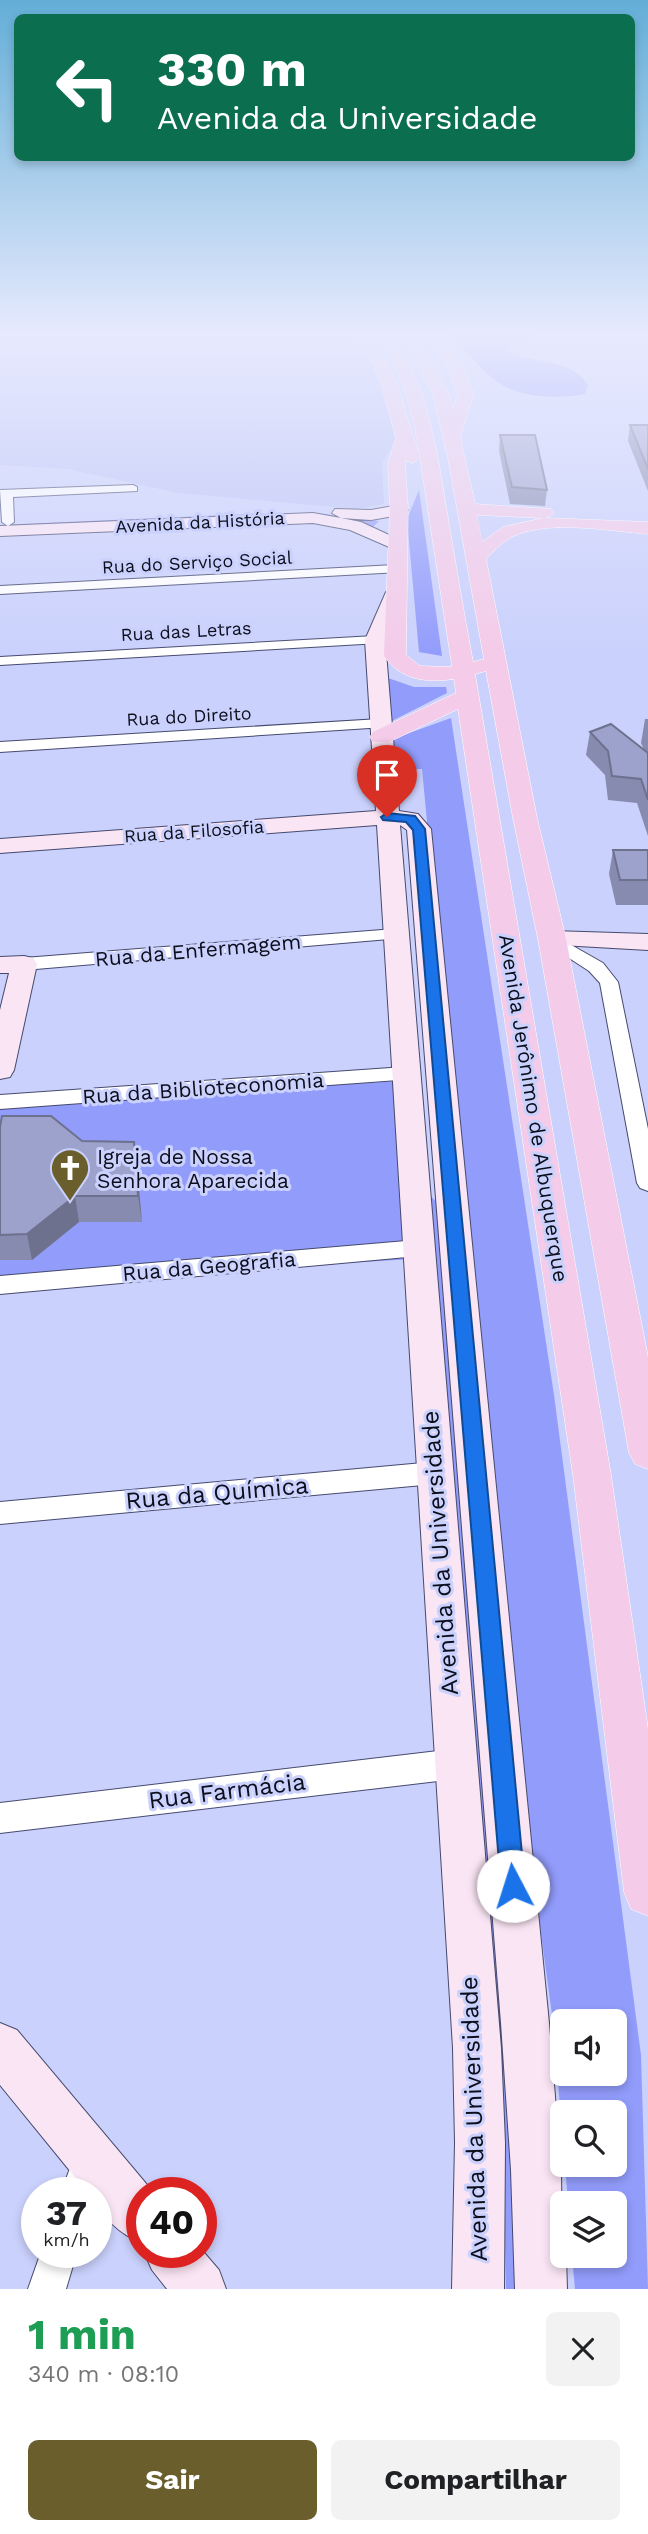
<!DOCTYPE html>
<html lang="pt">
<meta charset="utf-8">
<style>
:root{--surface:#fff;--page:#f2f2f2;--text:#202124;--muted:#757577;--accent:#6a5f2c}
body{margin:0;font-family:"Work Sans",sans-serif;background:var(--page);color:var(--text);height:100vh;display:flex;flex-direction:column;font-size:26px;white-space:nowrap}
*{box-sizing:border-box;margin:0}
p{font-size:23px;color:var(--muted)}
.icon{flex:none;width:38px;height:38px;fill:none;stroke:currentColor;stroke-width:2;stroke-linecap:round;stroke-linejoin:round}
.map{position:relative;height:2289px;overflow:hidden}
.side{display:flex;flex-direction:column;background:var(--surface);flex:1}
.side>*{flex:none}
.banner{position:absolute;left:14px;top:14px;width:621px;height:147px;border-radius:10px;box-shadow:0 4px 10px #0003;background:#0b6e4f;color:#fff;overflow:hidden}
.buttons{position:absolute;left:550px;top:2009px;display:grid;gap:14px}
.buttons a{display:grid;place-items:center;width:77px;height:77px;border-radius:10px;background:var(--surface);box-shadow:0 4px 10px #0003;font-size:35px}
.speed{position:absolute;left:21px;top:2177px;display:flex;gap:14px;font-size:35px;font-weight:700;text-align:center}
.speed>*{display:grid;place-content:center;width:91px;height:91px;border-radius:50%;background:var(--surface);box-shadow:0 4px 10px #0003;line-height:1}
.speed small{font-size:18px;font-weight:400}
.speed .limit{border:10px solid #d22;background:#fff;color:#111}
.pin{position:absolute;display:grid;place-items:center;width:60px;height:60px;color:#fff;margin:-72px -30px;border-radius:50% 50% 50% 0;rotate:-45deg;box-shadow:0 0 7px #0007}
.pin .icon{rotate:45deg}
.me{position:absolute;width:77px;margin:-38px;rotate:355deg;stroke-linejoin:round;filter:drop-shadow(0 0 5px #0008)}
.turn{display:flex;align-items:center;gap:24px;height:147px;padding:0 28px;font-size:32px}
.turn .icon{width:91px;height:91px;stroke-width:2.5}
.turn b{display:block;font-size:49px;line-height:60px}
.round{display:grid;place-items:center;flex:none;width:74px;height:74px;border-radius:10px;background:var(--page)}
.summary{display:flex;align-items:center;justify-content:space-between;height:119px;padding:0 28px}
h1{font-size:42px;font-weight:700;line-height:52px;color:#1e9e55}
.button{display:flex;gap:14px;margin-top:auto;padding:14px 28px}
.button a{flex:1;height:80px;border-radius:10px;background:var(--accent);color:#fff;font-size:28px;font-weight:700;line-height:80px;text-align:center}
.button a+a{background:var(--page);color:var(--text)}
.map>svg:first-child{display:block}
.built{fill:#bcc4f6}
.green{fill:#929cfb;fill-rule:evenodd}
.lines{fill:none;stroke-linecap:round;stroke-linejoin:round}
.street-casing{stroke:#464a6e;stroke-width:2}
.secondary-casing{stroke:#464a6e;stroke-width:2}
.primary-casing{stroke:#fff;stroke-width:1}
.street{fill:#fff;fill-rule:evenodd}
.secondary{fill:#fae5f4;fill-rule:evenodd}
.primary{fill:#f4cbe8;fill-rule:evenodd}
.wall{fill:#868baf}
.shaded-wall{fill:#6d718e}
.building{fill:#9ca2cb;stroke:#6d718e;stroke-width:2}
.route{fill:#1a73e8;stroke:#114b97;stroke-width:2}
.labels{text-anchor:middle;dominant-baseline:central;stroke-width:6;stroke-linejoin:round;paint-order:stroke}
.far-street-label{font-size:18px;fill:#0c0e1c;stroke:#cad1fc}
.street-label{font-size:21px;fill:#0c0e1c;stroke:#cad1fc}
.poi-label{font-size:21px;fill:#0c0e1c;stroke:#cad1fc;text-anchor:start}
.near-street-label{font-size:24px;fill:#0c0e1c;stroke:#cad1fc}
</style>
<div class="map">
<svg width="648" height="2289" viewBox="0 0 648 2289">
<rect width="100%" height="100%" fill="#cad1fc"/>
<path class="built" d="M 0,334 L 353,334 L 379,372 L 396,440 L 382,463 L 384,504 L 356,509 L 178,493 L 68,469 L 0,465 Z"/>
<g class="green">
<path d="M 450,334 L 533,334 C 528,341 514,342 506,350 C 532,366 570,356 588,385 L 585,394 C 558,399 519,398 496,381 C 479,368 464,349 450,334 Z"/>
<path d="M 419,490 L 442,656 L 419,652 L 407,519 Z"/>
<path d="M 267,513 L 317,513 L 379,521 L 371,529 L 342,520 L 0,528 L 0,525 Z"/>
<path d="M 385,677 L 414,687 L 446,687 L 447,693 L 390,722 Z"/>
<path d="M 451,718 L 554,1395 L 641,2055 L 648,2289 L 575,2289 L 572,2256 L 614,2256 L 614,2203 L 568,2203 L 565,2165 L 614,2165 L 614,2112 L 562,2112 L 562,2130 L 553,2022 L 515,1742 L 422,769 L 392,769 L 390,740 ZM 562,2021 L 614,2021 L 614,2074 L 562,2074 Z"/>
<path d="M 401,1081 L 413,1259 L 0,1284 L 0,1104 Z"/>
<path d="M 428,1193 L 440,1206 L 523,2289 L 506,2289 L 502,2109 Z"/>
</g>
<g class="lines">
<g class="street-casing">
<g id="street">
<path d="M 133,485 L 137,487 L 137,491 L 13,497 L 14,522 L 8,526 L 2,522 L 0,490 Z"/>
<path d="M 395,565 L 401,569 L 400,572 L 0,594 L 0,586 Z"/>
<path d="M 375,636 L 380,637 L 380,643 L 0,665 L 0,657 Z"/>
<path d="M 380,719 L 388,724 L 385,727 L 0,752 L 0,742 Z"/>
<path d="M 395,929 L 401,930 L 404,934 L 401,938 L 24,970 L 15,964 L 24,958 Z"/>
<path d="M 552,934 L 603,963 L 618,982 L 648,1129 L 648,1191 L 640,1188 L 637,1183 L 600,983 L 589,971 L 546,943 L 543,939 Z"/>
<path d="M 405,1067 L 412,1069 L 415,1074 L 412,1079 L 0,1109 L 0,1095 Z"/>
<path d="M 418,1240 L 426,1242 L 429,1248 L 426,1254 L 418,1256 L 0,1294 L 0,1276 Z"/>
<path d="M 434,1462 L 443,1465 L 447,1473 L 443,1481 L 434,1484 L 0,1524 L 0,1502 Z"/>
<path d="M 455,1749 L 466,1754 L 470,1764 L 466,1774 L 455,1779 L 0,1833 L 0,1803 Z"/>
<path d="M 90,2140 L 102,2146 L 108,2158 L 96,2195 L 61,2193 L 78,2146 Z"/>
<path d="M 41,2252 L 77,2252 L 66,2289 L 28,2289 Z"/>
</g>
</g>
<g class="secondary-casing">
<g id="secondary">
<path d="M 399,505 L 408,510 L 405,514 L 371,520 L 341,518 L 361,522 L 402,541 L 405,545 L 396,550 L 350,530 L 313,523 L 0,536 L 0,526 L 313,513 L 341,518 L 332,513 L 335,509 L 371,510 Z"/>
<path d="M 395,586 L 404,592 L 385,640 L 399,811 L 418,814 L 431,829 L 549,2023 L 561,2170 L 562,2256 L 566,2256 L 567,2289 L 515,2289 L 511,2170 L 501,2023 L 407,830 L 400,825 L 501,2048 L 505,2143 L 504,2289 L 452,2289 L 455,2143 L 453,2048 L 377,825 L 0,853 L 0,839 L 376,811 L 365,640 L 386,592 Z"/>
<path d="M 552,931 L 648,934 L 648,950 L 543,944 L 539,939 L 543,934 Z"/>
<path d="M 24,956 L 33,958 L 37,964 L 14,1070 L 10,1077 L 0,1079 L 0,1010 L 9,973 L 0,973 L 0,957 Z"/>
<path d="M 0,2023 L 17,2030 L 154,2193 L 142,2193 L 142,2243 C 123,2236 96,2215 96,2193 L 88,2193 L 0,2085 Z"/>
<path d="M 201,2249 L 219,2270 L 226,2289 L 167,2289 L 152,2270 L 144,2252 L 201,2252 Z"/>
</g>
</g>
<g class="primary-casing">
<path id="primary" d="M 377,334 L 391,334 C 430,388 437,454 448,518 C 456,566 464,614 473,662 L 484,659 L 448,458 L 433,394 L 408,347 L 410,344 L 420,344 L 422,347 L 449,394 L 453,409 L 458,393 L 445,360 L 425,334 L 440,334 L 459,359 L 474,393 L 460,437 L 475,504 L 551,509 L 554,513 L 546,518 L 648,522 L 648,534 C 610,531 552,520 516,535 C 504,540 495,550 486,559 L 537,818 L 566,939 L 648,1357 L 648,1469 L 635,1464 L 629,1453 L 538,939 L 513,818 L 486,671 L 475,674 L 611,1475 L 648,1729 L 648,1916 L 631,1909 L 624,1892 L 573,1475 L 458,709 L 389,742 L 373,742 L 370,737 L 373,732 L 456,693 L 454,679 C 426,683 401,680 384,656 L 390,508 L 388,464 L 396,438 L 380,381 L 370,356 L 372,353 L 382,353 L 396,381 L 420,458 C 413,413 403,372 377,334 ZM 420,458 L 452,666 L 449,667 L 420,666 L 406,655 L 408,508 L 405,464 L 405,460 L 412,463 ZM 477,515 L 543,518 L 503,527 L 482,542 Z"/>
</g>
<use href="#street" class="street"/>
<use href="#secondary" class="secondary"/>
<use href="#primary" class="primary"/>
</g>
<g class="wall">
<path d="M 630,425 L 648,425 L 648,491 L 628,441 Z"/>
<path d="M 500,435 L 547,490 L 545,506 L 510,504 L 499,451 Z"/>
<path d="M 645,719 L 648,719 L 648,836 L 637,803 L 608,800 L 605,775 L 586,755 L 590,732 L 644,750 L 641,743 Z"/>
<path d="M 613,850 L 648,850 L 648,905 L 616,905 L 609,874 Z"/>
<path d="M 0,1127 L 82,1141 L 134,1142 L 142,1222 L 79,1222 L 32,1260 L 0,1260 Z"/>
</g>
<g class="shaded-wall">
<path d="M 134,1142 L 137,1168 L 142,1222 L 138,1196 Z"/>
<path d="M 75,1196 L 79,1222 L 32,1260 L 27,1234 Z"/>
</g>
<g class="building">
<path d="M 630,425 L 648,425 L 648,469 Z"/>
<path d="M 500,435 L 535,435 L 547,490 L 512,487 Z"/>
<path d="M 611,724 L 648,753 L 648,800 L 641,779 L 612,776 L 608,751 L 590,732 Z"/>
<path d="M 613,850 L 648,850 L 648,880 L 620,880 Z"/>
<path d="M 2,1116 L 51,1116 L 82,1141 L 134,1142 L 138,1196 L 75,1196 L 27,1234 L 0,1235 L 0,1127 Z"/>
</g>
<linearGradient id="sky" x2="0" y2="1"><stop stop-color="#63aed7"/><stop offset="0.51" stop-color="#e7eafe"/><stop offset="1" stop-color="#e7eafe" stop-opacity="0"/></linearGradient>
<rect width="648" height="655" fill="url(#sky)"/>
<path class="route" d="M 387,813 L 415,816 L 425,829 L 525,1886 L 522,1894 L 513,1898 L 505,1894 L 501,1886 L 413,830 L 406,822 L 383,820 L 381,817 Z"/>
<defs>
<g id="church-pin" transform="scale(2.0125)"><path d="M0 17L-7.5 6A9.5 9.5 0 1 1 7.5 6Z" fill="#6a5f2c" stroke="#cad1fc"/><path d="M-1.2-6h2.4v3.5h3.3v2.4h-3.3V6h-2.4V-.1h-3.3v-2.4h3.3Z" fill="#fff"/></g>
</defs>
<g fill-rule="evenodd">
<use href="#church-pin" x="70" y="1168"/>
</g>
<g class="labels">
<g class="far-street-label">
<text transform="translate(200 522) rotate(-3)">Avenida da História</text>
<text transform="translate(197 562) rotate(-3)">Rua do Serviço Social</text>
<text transform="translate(186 631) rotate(-3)">Rua das Letras</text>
<text transform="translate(189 716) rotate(-3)">Rua do Direito</text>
<text transform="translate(194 831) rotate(-4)">Rua da Filosofia</text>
</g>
<g class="street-label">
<text transform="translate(198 950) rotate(-5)">Rua da Enfermagem</text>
<text transform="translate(203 1088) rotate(-4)">Rua da Biblioteconomia</text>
<text transform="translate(534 1108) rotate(81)">Avenida Jerônimo de Albuquerque</text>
<text transform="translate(209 1266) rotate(-5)">Rua da Geografia</text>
</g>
<g class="poi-label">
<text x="97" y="1156">Igreja de Nossa<tspan x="97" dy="24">Senhora Aparecida</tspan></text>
</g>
<g class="near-street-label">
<text transform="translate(217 1493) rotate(-5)">Rua da Química</text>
<text transform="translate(440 1553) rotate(-94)">Avenida da Universidade</text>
<text transform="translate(227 1791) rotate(-7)">Rua Farmácia</text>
<text transform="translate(474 2119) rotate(-92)">Avenida da Universidade</text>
</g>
</g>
</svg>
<div class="buttons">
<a><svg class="icon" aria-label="sound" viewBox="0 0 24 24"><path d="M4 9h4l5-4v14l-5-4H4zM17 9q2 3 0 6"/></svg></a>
<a><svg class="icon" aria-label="search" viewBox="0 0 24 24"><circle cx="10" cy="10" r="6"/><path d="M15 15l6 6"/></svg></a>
<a><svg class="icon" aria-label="layers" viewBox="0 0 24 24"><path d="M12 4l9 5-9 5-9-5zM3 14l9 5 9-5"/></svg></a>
</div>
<div class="speed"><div>37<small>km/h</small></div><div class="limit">40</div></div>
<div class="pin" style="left:387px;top:817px;background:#d93025"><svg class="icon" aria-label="arrive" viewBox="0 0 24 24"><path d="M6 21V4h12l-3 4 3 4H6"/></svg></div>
<svg class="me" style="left:513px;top:1886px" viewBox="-20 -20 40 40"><circle r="19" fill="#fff"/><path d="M0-13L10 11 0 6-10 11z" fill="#1a73e8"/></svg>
<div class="banner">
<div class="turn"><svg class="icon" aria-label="left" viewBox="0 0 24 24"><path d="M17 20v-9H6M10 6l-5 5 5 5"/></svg><div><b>330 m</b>Avenida da Universidade</div></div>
</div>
</div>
<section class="side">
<div class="summary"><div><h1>1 min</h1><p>340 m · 08:10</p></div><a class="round"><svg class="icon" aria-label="close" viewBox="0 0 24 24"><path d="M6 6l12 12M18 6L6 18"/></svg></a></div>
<div class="button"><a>Sair</a><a>Compartilhar</a></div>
</section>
